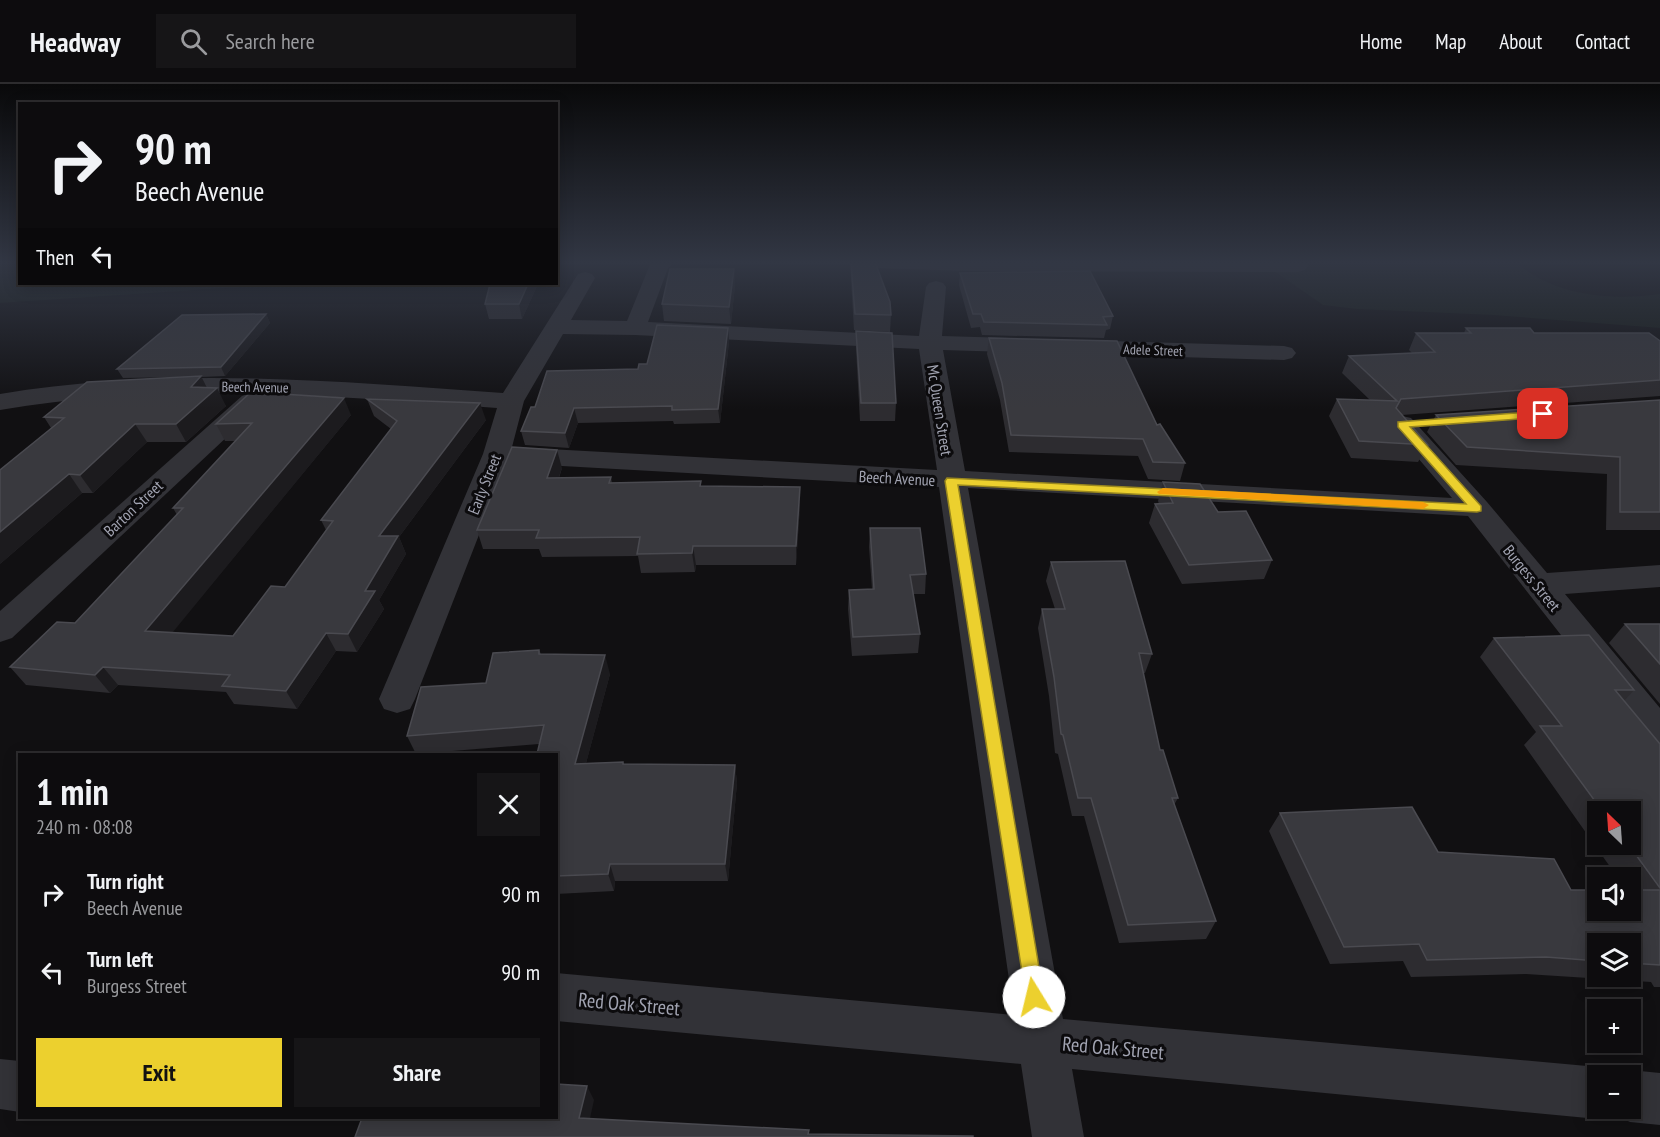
<!DOCTYPE html>
<meta charset="utf-8">
<style>
:root{--surface:#0d0c0e;--page:#161517;--text:#f1f3f6;--muted:#9a9b9e;--line:#2d2c2e;--accent:#ecd02e}
body{margin:0;font-family:"PT Sans Narrow",sans-serif;background:var(--page);color:var(--text);height:100vh;display:flex;flex-direction:column;font-size:22px;white-space:nowrap}
*{box-sizing:border-box;margin:0}
p{font-size:20px;color:var(--muted)}
.icon{flex:none;width:33px;height:33px;fill:none;stroke:currentColor;stroke-width:2;stroke-linecap:round;stroke-linejoin:round}
.map{position:relative;flex:1;overflow:hidden}
.sheet{position:absolute;left:18px;top:669px;width:540px;height:366px;display:flex;flex-direction:column;background:var(--surface);border-radius:0px;box-shadow:0 3px 15px #0003,0 0 0 2px var(--line)}
.sheet>*{flex:none}
.hud{position:absolute;left:18px;top:18px;width:540px;height:183px;border-radius:0px;box-shadow:0 3px 15px #0003,0 0 0 2px var(--line);background:#0d0c0e;color:var(--text);overflow:hidden}
.needle{width:39px;rotate:335deg}
.buttons{position:absolute;left:1587px;top:717px;display:grid;gap:12px}
.buttons a{display:grid;place-items:center;width:54px;height:54px;border-radius:0px;background:var(--surface);box-shadow:0 3px 15px #0003,0 0 0 2px var(--line);font-size:30px}
.pin{position:absolute;display:grid;place-items:center;width:51px;height:51px;color:#fff;margin:-26px;border-radius:12px;box-shadow:0 3px 9px #0006}
.me{position:absolute;width:66px;margin:-33px;rotate:351deg;stroke-linejoin:round;filter:drop-shadow(0 0 4px #0008)}
.turn{display:flex;align-items:center;gap:21px;height:126px;padding:0 18px;font-size:27px}
.turn .icon{width:78px;height:78px;stroke-width:2.5}
.turn b{display:block;font-size:42px;line-height:51px}
.then{display:flex;align-items:center;height:57px;padding:0 18px;background:#0003;gap:12px;font-size:22px}
.round{display:grid;place-items:center;flex:none;width:63px;height:63px;border-radius:0px;background:var(--page)}
.overview{display:flex;align-items:center;justify-content:space-between;height:102px;padding:0 18px}
h1{font-size:36px;font-weight:700;line-height:45px}
.button{display:flex;gap:12px;margin-top:auto;padding:12px 18px}
.button a{flex:1;height:69px;border-radius:0px;background:var(--accent);color:#111;font-size:24px;font-weight:700;line-height:69px;text-align:center}
.button a+a{background:var(--page);color:var(--text)}
ul{padding:0;list-style:none}
li{display:flex;align-items:center;gap:18px;height:78px;padding:0 18px}
li div{flex:1}
li b{display:block;font-size:22px}
li em{font-style:normal}
header{display:flex;align-items:center;gap:36px;box-sizing:border-box;height:84px;padding:0 30px;background:var(--surface);border-bottom:2px solid var(--line)}
header strong{font-size:28px}
nav{display:flex;gap:33px;margin-inline-start:auto;font-size:21px}
.search{width:420px;height:54px;background:var(--page);display:flex;align-items:center;gap:15px;box-sizing:border-box;padding:0 21px;border-radius:0px;color:var(--muted);font-size:22px}
.map>svg:first-child{display:block}
.green{fill:#171c19}
.lines{fill:none;stroke-linecap:round;stroke-linejoin:round}
.street{fill:#323237;fill-rule:evenodd}
.wall{fill:#2d2c30;fill-rule:evenodd}
.shaded-wall{fill:#1c1b1e}
.building{fill:#39393e;stroke:#4a4a50;stroke-width:1.5}
.route{fill:#ecd02e;stroke:#99871e;stroke-width:1.5}
.slow{fill:#f59e0b}
.labels{text-anchor:middle;dominant-baseline:central;stroke-width:6;stroke-linejoin:round;paint-order:stroke}
.far-street-label{font-size:14px;fill:#a2a4b2;stroke:#0c0b0d}
.street-label{font-size:16px;fill:#a2a4b2;stroke:#0c0b0d}
.near-street-label{font-size:20px;fill:#a2a4b2;stroke:#0c0b0d}
</style>
<header>
<strong>Headway</strong>
<div class="search"><svg class="icon" aria-label="search" viewBox="0 0 24 24"><circle cx="10" cy="10" r="6"/><path d="M15 15l6 6"/></svg>Search here</div>
<nav><a>Home</a><a>Map</a><a>About</a><a>Contact</a></nav>
</header>
<div class="map">
<svg width="1660" height="1053" viewBox="0 0 1660 1053">
<rect width="100%" height="100%" fill="#111012"/>
<g class="green">
<path d="M 0,178 L 19,178 L 20,200 L 288,200 L 0,219 Z"/>
<path d="M 1261,178 L 1513,178 C 1524,184 1534,192 1545,197 C 1579,214 1624,215 1660,210 L 1660,244 L 1493,231 L 1357,225 L 1323,221 Z"/>
</g>
<g class="lines">
<g class="street">
<path d="M 651,178 L 675,178 L 668,184 L 648,238 L 919,252 L 926,203 L 929,199 L 936,197 L 943,199 L 946,203 L 942,252 L 1284,262 L 1292,264 L 1296,269 L 1292,274 L 1284,276 L 943,266 L 965,387 L 1452,414 L 1389,340 L 1393,334 L 1402,332 L 1411,334 L 1487,418 L 1547,489 L 1660,481 L 1660,503 L 1565,510 L 1660,624 L 1660,665 L 1647,661 L 1468,432 L 968,404 L 1063,935 L 1598,983 L 1616,992 L 1598,992 L 1598,1024 L 1630,1024 L 1630,992 L 1618,992 L 1630,986 L 1660,989 L 1660,1041 L 1630,1038 L 1611,1029 L 1598,1035 L 1072,985 L 1084,1053 L 1032,1053 L 1021,980 L 556,937 L 556,889 L 1014,931 L 939,403 L 507,379 L 415,615 L 410,625 L 397,629 L 384,625 L 379,615 L 483,370 L 497,324 C 328,312 168,297 0,326 L 0,310 C 170,282 333,297 503,309 L 578,190 L 585,188 L 592,190 L 595,194 L 571,236 L 627,237 ZM 563,250 L 635,251 L 919,265 L 937,386 L 512,363 L 524,317 Z"/>
<path d="M 865,178 L 1305,178 L 1308,182 L 1305,186 L 1298,188 L 970,187 L 875,184 L 868,182 Z"/>
<path d="M 251,309 L 260,312 L 264,317 L 260,322 L 12,554 L 0,558 L 0,527 L 242,312 Z"/>
<path d="M 0,975 L 20,977 L 20,1028 L 0,1025 Z"/>
</g>
</g>
<g class="wall">
<path d="M 850,178 L 875,178 L 891,231 L 890,248 L 854,246 Z"/>
<path d="M 734,185 L 735,201 L 731,240 L 664,237 L 662,220 Z"/>
<path d="M 960,189 L 1113,232 L 1110,245 L 1106,246 L 1104,254 L 982,251 L 980,243 L 971,244 L 959,201 Z"/>
<path d="M 490,200 L 538,200 L 522,235 L 489,235 L 485,220 Z"/>
<path d="M 266,230 L 270,239 L 225,292 L 201,293 L 207,304 L 226,322 L 186,358 L 147,358 L 93,409 L 82,409 L 0,480 L 51,344 L 44,333 L 185,293 L 123,294 L 117,285 Z"/>
<path d="M 728,244 L 729,258 L 720,339 L 674,340 L 673,337 L 578,339 L 569,364 L 525,361 L 521,347 L 535,323 L 638,285 Z"/>
<path d="M 1466,244 L 1660,257 L 1660,312 L 1402,331 L 1428,361 L 1418,378 L 1351,374 L 1329,332 L 1337,315 L 1370,316 L 1342,289 L 1349,272 L 1412,269 L 1409,266 L 1416,249 L 1464,249 Z"/>
<path d="M 856,247 L 896,319 L 895,337 L 860,337 L 856,264 Z"/>
<path d="M 989,254 L 1157,341 L 1185,379 L 1180,397 L 1148,395 L 1138,372 L 1009,368 L 1000,316 L 987,270 Z"/>
<path d="M 367,315 L 486,336 L 399,453 L 406,470 L 379,516 L 384,525 L 357,568 L 336,567 L 297,625 L 234,620 L 226,608 L 118,601 L 110,609 L 26,601 L 10,583 L 75,539 L 177,431 L 173,424 L 236,357 L 225,357 L 216,340 L 351,331 L 172,548 L 233,552 L 285,503 L 326,446 L 321,436 L 391,345 L 374,332 Z"/>
<path d="M 1660,316 L 1660,446 L 1606,446 L 1607,390 L 1456,381 L 1427,348 L 1436,331 Z"/>
<path d="M 562,384 L 559,394 L 611,393 L 612,399 L 701,397 L 701,402 L 800,422 L 796,481 L 696,481 L 695,488 L 641,489 L 638,472 L 542,473 L 539,465 L 483,465 L 477,446 Z"/>
<path d="M 1163,398 L 1218,428 L 1272,476 L 1264,495 L 1182,500 L 1149,439 L 1155,420 L 1159,420 L 1158,417 Z"/>
<path d="M 870,444 L 926,490 L 925,510 L 913,510 L 920,550 L 918,569 L 852,572 L 848,525 L 849,506 L 872,505 L 869,463 Z"/>
<path d="M 1051,478 L 1152,570 L 1145,589 L 1143,589 L 1160,666 L 1178,714 L 1174,721 L 1216,837 L 1206,855 L 1119,859 L 1084,732 L 1072,732 L 1058,670 L 1055,669 L 1049,612 L 1038,544 L 1042,525 L 1055,525 L 1046,497 Z"/>
<path d="M 1625,540 L 1660,540 L 1660,620 L 1609,559 Z"/>
<path d="M 1494,554 L 1634,606 L 1624,617 L 1660,660 L 1660,903 L 1654,903 L 1651,898 L 1526,890 L 1411,893 L 1403,877 L 1330,880 L 1269,747 L 1280,729 L 1438,768 L 1571,806 L 1630,826 L 1630,794 L 1618,794 L 1524,661 L 1536,648 L 1480,573 ZM 1598,728 L 1630,728 L 1630,760 L 1598,760 ZM 1598,860 L 1630,860 L 1630,892 L 1598,892 Z"/>
<path d="M 539,566 L 541,570 L 610,590 L 586,679 L 623,678 L 624,680 L 735,681 L 737,699 L 728,797 L 615,797 L 614,807 L 556,810 L 556,670 L 539,660 L 416,670 L 407,652 L 486,599 Z"/>
</g>
<g class="shaded-wall">
<path d="M 734,185 L 735,201 L 731,240 L 729,223 Z"/>
<path d="M 528,200 L 538,200 L 522,235 L 519,220 Z"/>
<path d="M 266,230 L 270,239 L 225,292 L 221,283 Z"/>
<path d="M 728,244 L 729,258 L 720,339 L 718,325 Z"/>
<path d="M 201,292 L 210,310 L 217,304 L 226,322 L 186,358 L 176,340 L 191,303 Z"/>
<path d="M 344,314 L 351,331 L 159,565 L 145,547 Z"/>
<path d="M 480,319 L 486,336 L 399,453 L 406,470 L 379,516 L 384,525 L 357,568 L 348,550 L 365,507 L 379,452 Z"/>
<path d="M 574,324 L 578,339 L 569,364 L 565,349 Z"/>
<path d="M 135,340 L 147,358 L 93,409 L 80,391 Z"/>
<path d="M 557,366 L 562,384 L 552,412 L 547,394 Z"/>
<path d="M 69,390 L 82,409 L 0,480 L 0,448 Z"/>
<path d="M 800,403 L 800,422 L 796,481 L 796,462 Z"/>
<path d="M 693,462 L 696,481 L 695,488 L 692,469 Z"/>
<path d="M 326,549 L 336,567 L 297,625 L 286,607 Z"/>
<path d="M 605,571 L 610,590 L 581,698 L 575,680 Z"/>
<path d="M 103,583 L 118,601 L 110,609 L 95,591 Z"/>
<path d="M 735,681 L 737,699 L 728,797 L 725,780 Z"/>
<path d="M 610,780 L 615,797 L 614,807 L 608,790 Z"/>
<path d="M 587,1002 L 594,1016 L 587,1048 L 579,1034 Z"/>
</g>
<g class="building">
<path d="M 851,178 L 875,178 L 890,218 L 891,231 L 855,230 Z"/>
<path d="M 670,185 L 734,185 L 729,223 L 662,220 Z"/>
<path d="M 1090,187 L 1113,232 L 1103,233 L 1107,241 L 984,238 L 981,230 L 973,230 L 960,189 Z"/>
<path d="M 490,200 L 528,200 L 519,220 L 485,220 Z"/>
<path d="M 266,230 L 221,283 L 117,285 L 182,231 Z"/>
<path d="M 657,241 L 728,244 L 718,325 L 672,326 L 672,322 L 574,324 L 565,349 L 521,347 L 531,323 L 535,323 L 547,287 L 638,285 L 639,280 L 647,280 Z"/>
<path d="M 1466,244 L 1530,244 L 1534,249 L 1649,249 L 1660,257 L 1660,296 L 1401,315 L 1396,324 L 1428,361 L 1359,357 L 1337,315 L 1397,317 L 1349,272 L 1435,268 L 1416,249 L 1471,249 Z"/>
<path d="M 856,247 L 892,249 L 896,319 L 861,319 Z"/>
<path d="M 989,254 L 1117,257 L 1157,341 L 1160,340 L 1185,379 L 1153,378 L 1143,355 L 1011,351 L 1002,299 Z"/>
<path d="M 201,292 L 191,303 L 217,304 L 176,340 L 135,340 L 80,391 L 69,390 L 0,448 L 0,386 L 64,334 L 44,333 L 87,298 Z"/>
<path d="M 251,308 L 344,314 L 145,547 L 233,552 L 271,502 L 285,503 L 333,437 L 321,436 L 397,337 L 367,315 L 480,319 L 379,452 L 398,452 L 365,507 L 375,507 L 348,550 L 326,549 L 286,607 L 222,602 L 230,591 L 103,583 L 95,591 L 10,583 L 57,538 L 75,539 L 183,424 L 173,424 L 252,339 L 216,340 Z"/>
<path d="M 1660,316 L 1660,428 L 1620,428 L 1620,373 L 1467,363 L 1436,331 Z"/>
<path d="M 512,363 L 557,366 L 547,394 L 611,393 L 609,399 L 701,397 L 700,402 L 800,403 L 796,462 L 693,462 L 692,469 L 637,470 L 640,453 L 536,454 L 539,446 L 477,446 Z"/>
<path d="M 1163,398 L 1200,400 L 1218,428 L 1246,427 L 1272,476 L 1189,481 L 1155,420 L 1173,419 Z"/>
<path d="M 870,444 L 920,444 L 926,490 L 910,491 L 920,550 L 853,553 L 849,506 L 874,505 Z"/>
<path d="M 1125,477 L 1152,570 L 1139,569 L 1160,666 L 1163,666 L 1178,714 L 1172,714 L 1216,837 L 1128,841 L 1091,714 L 1078,714 L 1063,651 L 1061,650 L 1054,593 L 1042,525 L 1065,525 L 1051,478 Z"/>
<path d="M 1625,540 L 1660,540 L 1660,580 Z"/>
<path d="M 1589,551 L 1634,606 L 1615,606 L 1660,660 L 1660,804 L 1628,760 L 1630,760 L 1630,728 L 1603,728 L 1540,642 L 1562,642 L 1494,554 Z"/>
<path d="M 539,566 L 539,570 L 605,571 L 575,680 L 623,678 L 623,680 L 735,681 L 725,780 L 610,780 L 608,790 L 556,792 L 556,670 L 537,670 L 544,641 L 407,652 L 421,603 L 486,599 L 493,569 Z"/>
<path d="M 1412,723 L 1438,768 L 1554,775 L 1571,806 L 1598,806 L 1598,826 L 1630,826 L 1630,806 L 1660,806 L 1660,881 L 1630,879 L 1630,860 L 1598,860 L 1598,877 L 1546,873 L 1427,876 L 1419,860 L 1344,863 L 1280,729 Z"/>
<path d="M 556,1000 L 587,1002 L 579,1034 L 809,1046 L 808,1050 L 973,1052 L 973,1053 L 355,1053 L 362,1034 L 556,1034 Z"/>
</g>
<linearGradient id="sky" x2="0" y2="1"><stop stop-color="#09090a"/><stop offset="0.55" stop-color="#323744"/><stop offset="1" stop-color="#323744" stop-opacity="0"/></linearGradient>
<rect width="1660" height="325" fill="url(#sky)"/>
<path class="route" d="M 1543,327 L 1548,330 L 1547,333 L 1410,343 L 1481,422 L 1481,427 L 1477,428 L 958,401 L 1044,913 L 1041,920 L 1034,923 L 1027,920 L 945,397 L 947,394 L 1466,420 L 1398,343 L 1398,338 Z"/>
<path class="slow" d="M 1163,404 L 1423,418 L 1429,421 L 1423,425 L 1159,410 L 1157,408 Z"/>
<g class="labels">
<g class="far-street-label">
<text transform="translate(1153 266) rotate(2)">Adele Street</text>
<text transform="translate(255 303) rotate(1)">Beech Avenue</text>
</g>
<g class="street-label">
<text transform="translate(940 326) rotate(81)">Mc Queen Street</text>
<text transform="translate(897 394) rotate(3)">Beech Avenue</text>
<text transform="translate(484 400) rotate(-68)">Early Street</text>
<text transform="translate(133 424) rotate(-43)">Barton Street</text>
<text transform="translate(1532 494) rotate(51)">Burgess Street</text>
</g>
<g class="near-street-label">
<text transform="translate(629 920) rotate(5)">Red Oak Street</text>
<text transform="translate(1113 964) rotate(5)">Red Oak Street</text>
</g>
</g>
</svg>
<div class="buttons">
<a><svg class="needle" viewBox="-14 -14 28 28"><path d="M0-13l5 13h-10z" fill="#e53935"/><path d="M0 13l5-13h-10z" fill="#9a9b9e"/></svg></a>
<a><svg class="icon" aria-label="sound" viewBox="0 0 24 24"><path d="M4 9h4l5-4v14l-5-4H4zM17 9q2 3 0 6"/></svg></a>
<a><svg class="icon" aria-label="layers" viewBox="0 0 24 24"><path d="M12 4l9 5-9 5-9-5zM3 14l9 5 9-5"/></svg></a>
<a>+</a>
<a>−</a>
</div>
<div class="pin" style="left:1543px;top:330px;background:#d93025"><svg class="icon" aria-label="arrive" viewBox="0 0 24 24"><path d="M6 21V4h12l-3 4 3 4H6"/></svg></div>
<svg class="me" style="left:1034px;top:913px" viewBox="-20 -20 40 40"><circle r="19" fill="#fff"/><path d="M0-13L10 11 0 6-10 11z" fill="#ecd02e"/></svg>
<div class="hud">
<div class="turn"><svg class="icon" aria-label="right" viewBox="0 0 24 24"><path d="M7 20v-9h11M14 6l5 5-5 5"/></svg><div><b>90 m</b>Beech Avenue</div></div>
<div class="then">Then<svg class="icon" aria-label="left" viewBox="0 0 24 24"><path d="M17 20v-9H6M10 6l-5 5 5 5"/></svg></div>
</div>
<section class="sheet">
<div class="overview"><div><h1>1 min</h1><p>240 m · 08:08</p></div><a class="round"><svg class="icon" aria-label="close" viewBox="0 0 24 24"><path d="M6 6l12 12M18 6L6 18"/></svg></a></div>
<ul>
<li><svg class="icon" aria-label="right" viewBox="0 0 24 24"><path d="M7 20v-9h11M14 6l5 5-5 5"/></svg><div><b>Turn right</b><p>Beech Avenue</p></div><em>90 m</em></li>
<li><svg class="icon" aria-label="left" viewBox="0 0 24 24"><path d="M17 20v-9H6M10 6l-5 5 5 5"/></svg><div><b>Turn left</b><p>Burgess Street</p></div><em>90 m</em></li>
</ul>
<div class="button"><a>Exit</a><a>Share</a></div>
</section>
</div>
